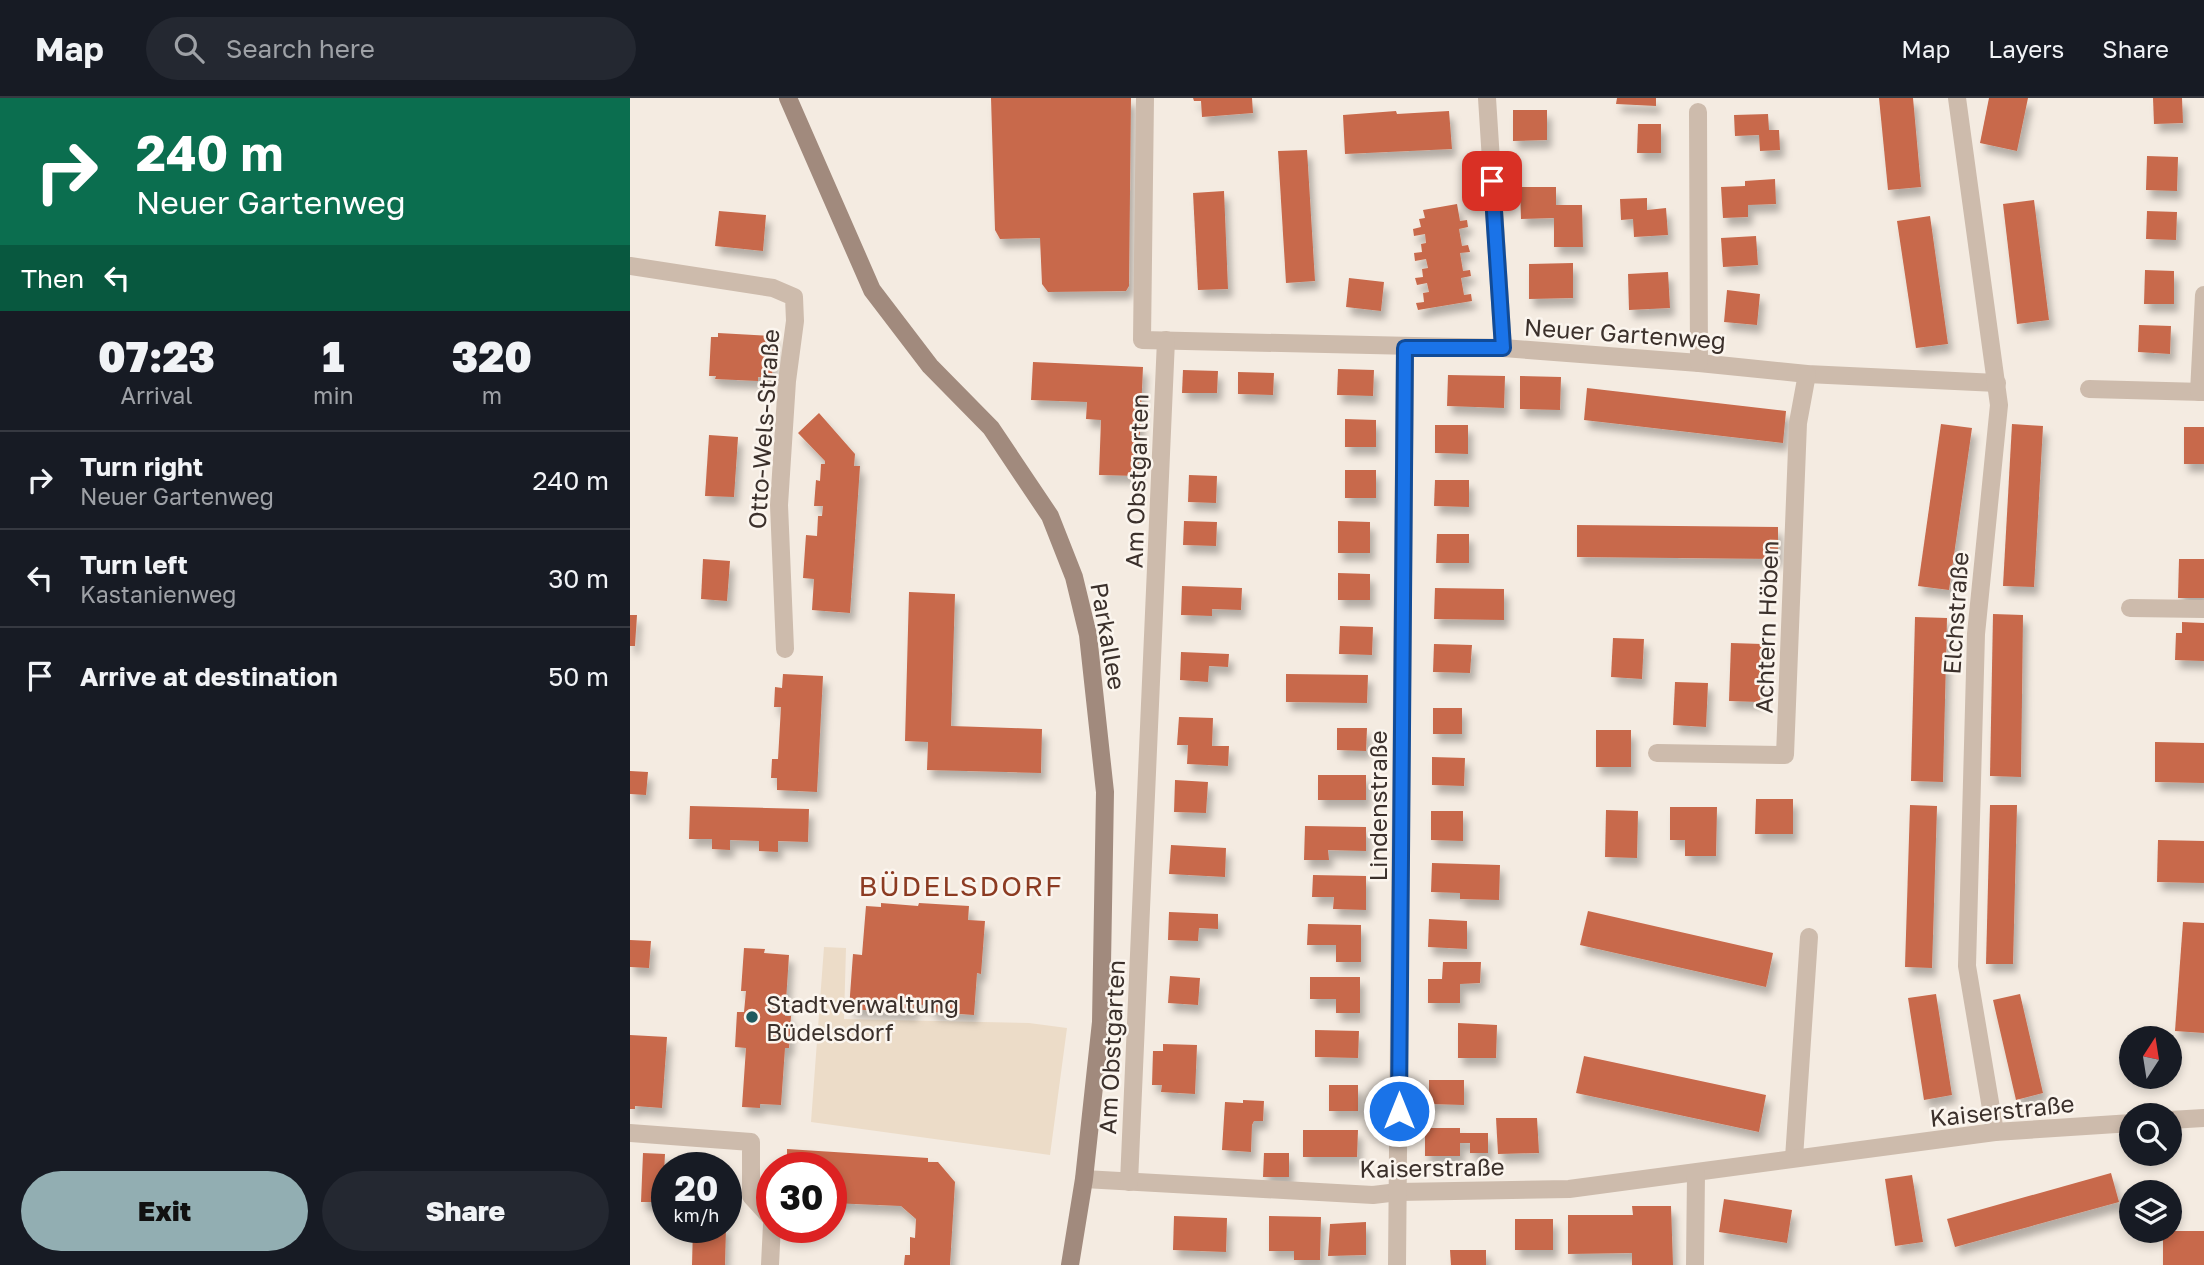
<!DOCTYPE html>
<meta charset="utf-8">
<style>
:root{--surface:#171b24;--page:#242831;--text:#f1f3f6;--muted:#9ea1a6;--line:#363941;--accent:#92aeb2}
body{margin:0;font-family:"Golos Text",sans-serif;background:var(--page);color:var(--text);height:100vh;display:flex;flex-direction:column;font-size:26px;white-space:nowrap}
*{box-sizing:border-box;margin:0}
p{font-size:23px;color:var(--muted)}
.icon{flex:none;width:38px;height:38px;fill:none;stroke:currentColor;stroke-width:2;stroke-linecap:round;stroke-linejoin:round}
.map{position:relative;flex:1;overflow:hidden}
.sheet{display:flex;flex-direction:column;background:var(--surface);width:630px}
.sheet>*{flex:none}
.guide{background:#0b6e4f;color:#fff;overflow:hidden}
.needle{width:46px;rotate:12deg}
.buttons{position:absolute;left:1489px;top:928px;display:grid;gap:14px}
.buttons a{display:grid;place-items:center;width:63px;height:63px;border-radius:50%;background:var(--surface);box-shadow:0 4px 10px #0003;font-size:35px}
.speed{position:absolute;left:21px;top:1054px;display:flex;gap:14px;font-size:35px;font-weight:700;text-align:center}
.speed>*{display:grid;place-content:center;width:91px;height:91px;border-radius:50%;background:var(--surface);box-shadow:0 4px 10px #0003;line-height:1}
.speed small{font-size:18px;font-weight:400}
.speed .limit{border:10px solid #d22;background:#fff;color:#111}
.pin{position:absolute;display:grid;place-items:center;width:60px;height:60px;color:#fff;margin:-30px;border-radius:14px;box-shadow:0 4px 10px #0006}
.me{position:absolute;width:77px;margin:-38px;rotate:0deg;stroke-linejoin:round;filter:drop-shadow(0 0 5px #0008)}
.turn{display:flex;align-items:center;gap:24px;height:147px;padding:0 21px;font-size:32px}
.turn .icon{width:91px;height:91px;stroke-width:2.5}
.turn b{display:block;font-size:49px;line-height:60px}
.then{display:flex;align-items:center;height:66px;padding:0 21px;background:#0003;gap:14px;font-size:26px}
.eta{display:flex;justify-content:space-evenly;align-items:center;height:119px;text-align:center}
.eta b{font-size:42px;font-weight:800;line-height:49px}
.button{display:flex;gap:14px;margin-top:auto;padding:14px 21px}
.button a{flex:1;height:80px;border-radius:42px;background:var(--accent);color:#111;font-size:28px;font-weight:800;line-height:80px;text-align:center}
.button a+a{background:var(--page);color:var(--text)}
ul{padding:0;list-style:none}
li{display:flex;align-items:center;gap:21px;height:98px;padding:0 21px;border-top:2px solid var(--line)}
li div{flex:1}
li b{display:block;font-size:26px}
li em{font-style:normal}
header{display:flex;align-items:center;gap:42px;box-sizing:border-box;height:98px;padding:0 35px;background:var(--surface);border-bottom:2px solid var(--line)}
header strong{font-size:33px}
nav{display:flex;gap:38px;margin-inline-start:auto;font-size:24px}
.search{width:490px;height:63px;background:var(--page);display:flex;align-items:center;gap:18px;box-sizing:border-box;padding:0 24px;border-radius:38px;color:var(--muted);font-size:26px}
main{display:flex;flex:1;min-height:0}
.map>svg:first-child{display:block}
.plaza{fill:#ecdcc8}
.building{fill:#c8694b;filter:url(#shadow)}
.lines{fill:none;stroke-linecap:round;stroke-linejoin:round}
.street{stroke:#cdbbac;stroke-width:18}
.secondary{stroke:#a18a7d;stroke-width:18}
.route-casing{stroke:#114b97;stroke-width:18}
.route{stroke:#1a73e8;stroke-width:12}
.poi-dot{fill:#1f5a5e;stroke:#fbf5ee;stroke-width:2.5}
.labels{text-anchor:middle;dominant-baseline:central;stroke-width:5;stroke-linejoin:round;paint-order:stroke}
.street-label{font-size:24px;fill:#3b302b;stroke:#fbf5ee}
.poi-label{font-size:24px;fill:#3b302b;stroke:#fbf5ee;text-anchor:start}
.quarter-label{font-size:28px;letter-spacing:2px;fill:#8c3b22;stroke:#fbf5ee}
</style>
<header>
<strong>Map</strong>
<div class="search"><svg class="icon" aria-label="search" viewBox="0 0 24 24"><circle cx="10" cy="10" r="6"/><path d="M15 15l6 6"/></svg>Search here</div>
<nav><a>Map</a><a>Layers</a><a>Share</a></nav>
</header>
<main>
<section class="sheet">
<div class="guide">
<div class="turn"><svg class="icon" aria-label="right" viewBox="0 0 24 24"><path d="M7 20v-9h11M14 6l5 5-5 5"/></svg><div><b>240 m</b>Neuer Gartenweg</div></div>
<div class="then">Then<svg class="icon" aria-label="left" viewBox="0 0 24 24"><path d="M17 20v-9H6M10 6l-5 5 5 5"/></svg></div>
</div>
<div class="eta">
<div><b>07:23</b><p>Arrival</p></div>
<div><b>1</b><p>min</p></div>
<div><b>320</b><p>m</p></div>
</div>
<ul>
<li><svg class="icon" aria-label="right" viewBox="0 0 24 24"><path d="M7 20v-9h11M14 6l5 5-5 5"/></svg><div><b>Turn right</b><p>Neuer Gartenweg</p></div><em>240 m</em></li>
<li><svg class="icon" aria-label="left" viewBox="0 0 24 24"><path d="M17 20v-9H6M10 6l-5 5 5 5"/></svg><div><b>Turn left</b><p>Kastanienweg</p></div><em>30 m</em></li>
<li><svg class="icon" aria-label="arrive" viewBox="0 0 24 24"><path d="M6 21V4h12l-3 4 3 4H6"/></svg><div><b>Arrive at destination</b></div><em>50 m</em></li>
</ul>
<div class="button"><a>Exit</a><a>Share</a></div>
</section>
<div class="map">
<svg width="1574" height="1167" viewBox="0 0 1574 1167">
<defs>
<filter id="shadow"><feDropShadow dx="4.5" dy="8" stdDeviation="3.5" flood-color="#0004"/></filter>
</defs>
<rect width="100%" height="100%" fill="#f4ebe1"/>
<path class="plaza" d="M 194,849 L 216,850 L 214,921 L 399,925 L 437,930 L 420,1057 L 181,1024 Z"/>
<g class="building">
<path d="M 361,0 L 501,0 L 499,188 L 496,193 L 418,194 L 412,186 L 410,140 L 370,141 L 365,132 Z"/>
<path d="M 563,0 L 622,0 L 623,15 L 572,19 L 571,3 L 564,3 Z"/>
<path d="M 987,0 L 1026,0 L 1026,8 L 986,6 Z"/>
<path d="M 1249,0 L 1283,0 L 1291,89 L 1258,92 Z"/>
<path d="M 1359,0 L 1398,0 L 1387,53 L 1350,45 Z"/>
<path d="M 1523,0 L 1552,0 L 1553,25 L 1524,26 Z"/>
<path d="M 883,12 L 917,12 L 917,42 L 883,43 Z"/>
<path d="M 766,13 L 767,16 L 819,13 L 822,51 L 715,56 L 713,17 Z"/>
<path d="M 1138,16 L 1139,32 L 1149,32 L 1150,52 L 1130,53 L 1129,37 L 1105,38 L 1104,17 Z"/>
<path d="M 1008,26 L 1031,26 L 1031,55 L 1007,55 Z"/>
<path d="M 677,52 L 685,183 L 656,185 L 648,53 Z"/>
<path d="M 1517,58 L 1548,59 L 1547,93 L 1516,92 Z"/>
<path d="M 1145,81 L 1146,106 L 1118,107 L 1118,119 L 1093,120 L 1091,89 L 1115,88 L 1115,83 Z"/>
<path d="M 890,89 L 926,89 L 926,107 L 952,107 L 953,149 L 924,149 L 924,120 L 891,121 Z"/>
<path d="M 594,93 L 598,191 L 568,192 L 563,95 Z"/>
<path d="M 1017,100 L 1017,112 L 1036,110 L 1038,137 L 1004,139 L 1003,121 L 991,122 L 990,101 Z"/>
<path d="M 1404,102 L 1419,222 L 1387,226 L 1373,106 Z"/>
<path d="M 827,106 L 830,123 L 837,122 L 838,129 L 829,131 L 832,148 L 838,147 L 840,154 L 830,155 L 833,173 L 840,172 L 841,178 L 831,180 L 834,197 L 841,196 L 842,203 L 788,212 L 786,205 L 794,204 L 793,195 L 799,194 L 797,185 L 787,187 L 785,180 L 793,179 L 792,171 L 798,170 L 796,161 L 785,163 L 784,155 L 792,154 L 791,146 L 796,145 L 795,136 L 784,138 L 783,131 L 791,129 L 789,121 L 795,120 L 793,112 Z"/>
<path d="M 89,113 L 136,117 L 133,153 L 85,148 Z"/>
<path d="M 1517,113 L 1547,114 L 1546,142 L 1516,141 Z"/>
<path d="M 1300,118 L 1318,246 L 1286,250 L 1267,123 Z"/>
<path d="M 1126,138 L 1128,167 L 1093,169 L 1091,140 Z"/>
<path d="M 943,165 L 943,200 L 899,201 L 899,166 Z"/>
<path d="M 1515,172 L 1544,173 L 1544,206 L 1514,206 Z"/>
<path d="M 1038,174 L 1040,210 L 999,212 L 998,176 Z"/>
<path d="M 719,180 L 754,184 L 751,213 L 716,209 Z"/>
<path d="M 1097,192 L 1130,196 L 1127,227 L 1094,224 Z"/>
<path d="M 1509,227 L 1541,228 L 1540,256 L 1508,254 Z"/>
<path d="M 88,235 L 144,238 L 142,280 L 128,279 L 128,283 L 85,281 L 86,278 L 79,278 L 81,239 L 88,239 Z"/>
<path d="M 403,264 L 513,269 L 508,378 L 469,377 L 471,322 L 456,321 L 457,304 L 401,302 Z"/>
<path d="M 708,271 L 744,272 L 743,298 L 707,297 Z"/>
<path d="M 553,272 L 588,273 L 587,295 L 552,295 Z"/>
<path d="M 608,274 L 644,275 L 643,297 L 608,296 Z"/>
<path d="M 818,277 L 875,278 L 874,310 L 817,308 Z"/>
<path d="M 890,278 L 931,279 L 930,312 L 890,311 Z"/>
<path d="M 957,290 L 1156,313 L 1153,345 L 954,322 Z"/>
<path d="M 189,315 L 225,356 L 224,368 L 230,368 L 220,515 L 182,512 L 184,481 L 173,480 L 176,437 L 187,438 L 188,418 L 192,418 L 193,408 L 184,408 L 186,382 L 190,383 L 191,366 L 195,366 L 195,363 L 168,335 Z"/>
<path d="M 715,321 L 746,322 L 746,349 L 715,349 Z"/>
<path d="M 1311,326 L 1342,330 L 1319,492 L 1288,488 Z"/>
<path d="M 1382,326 L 1413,328 L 1404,489 L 1373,488 Z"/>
<path d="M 805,327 L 838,327 L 838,356 L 805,355 Z"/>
<rect x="1554" y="329" width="20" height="37"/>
<path d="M 79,337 L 108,339 L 104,399 L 75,398 Z"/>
<rect x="715" y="372" width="31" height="28"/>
<path d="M 559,377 L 587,378 L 586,405 L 558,404 Z"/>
<path d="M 805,382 L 839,382 L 839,409 L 804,408 Z"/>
<path d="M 554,423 L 587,424 L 586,448 L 553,447 Z"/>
<path d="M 708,423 L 740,424 L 740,455 L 708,455 Z"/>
<path d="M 947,427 L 1148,429 L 1148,461 L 947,459 Z"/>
<path d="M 807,436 L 839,436 L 839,465 L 806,465 Z"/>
<path d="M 73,461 L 100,463 L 97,503 L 71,501 Z"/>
<path d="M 1549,461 L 1574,461 L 1574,500 L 1548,500 Z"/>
<path d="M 708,475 L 740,476 L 740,502 L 708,502 Z"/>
<path d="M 552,488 L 612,490 L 611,512 L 582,511 L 582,518 L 551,517 Z"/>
<path d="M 805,490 L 874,491 L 874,522 L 804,521 Z"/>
<path d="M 279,494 L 325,496 L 321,628 L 412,631 L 411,675 L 297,672 L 298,644 L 275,643 Z"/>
<path d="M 1363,516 L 1393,517 L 1391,679 L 1360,678 Z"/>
<path d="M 0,517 L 7,517 L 5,548 L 0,548 Z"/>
<path d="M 1285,519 L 1317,520 L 1313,684 L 1281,683 Z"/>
<path d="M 1552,524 L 1574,525 L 1574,563 L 1545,562 L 1546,535 L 1552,535 Z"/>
<path d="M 710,528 L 743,529 L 742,557 L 709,556 Z"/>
<path d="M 983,540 L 1014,541 L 1012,581 L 981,579 Z"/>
<path d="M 1101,545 L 1132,546 L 1130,604 L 1099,603 Z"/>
<path d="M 804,546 L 842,547 L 840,575 L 803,574 Z"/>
<path d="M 551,554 L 599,556 L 598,569 L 579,568 L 578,584 L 550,582 Z"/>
<path d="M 153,576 L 193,578 L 187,694 L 147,692 L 147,680 L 141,680 L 142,661 L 148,661 L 151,609 L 144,609 L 145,589 L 152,590 Z"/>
<path d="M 656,576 L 738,577 L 737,605 L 656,604 Z"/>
<path d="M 1045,584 L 1078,585 L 1076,629 L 1043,627 Z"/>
<rect x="803" y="610" width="29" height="26"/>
<path d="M 549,619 L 583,620 L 582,648 L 599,648 L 598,668 L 557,666 L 558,647 L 547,647 Z"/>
<path d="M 707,630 L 737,630 L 736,653 L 707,652 Z"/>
<rect x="966" y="632" width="35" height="37"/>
<path d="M 1525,644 L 1574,645 L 1574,685 L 1525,684 Z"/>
<path d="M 802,659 L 835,660 L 834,688 L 802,687 Z"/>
<path d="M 0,673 L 18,674 L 16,697 L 0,696 Z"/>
<rect x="688" y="677" width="48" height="25"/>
<path d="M 545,682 L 578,684 L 576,715 L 544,714 Z"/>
<path d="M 1126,701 L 1163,701 L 1163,736 L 1125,736 Z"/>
<path d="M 1280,707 L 1307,708 L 1302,870 L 1275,869 Z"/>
<path d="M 1360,707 L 1387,707 L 1383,866 L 1356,866 Z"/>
<path d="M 60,708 L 179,711 L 178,744 L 148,743 L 148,754 L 129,753 L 129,743 L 100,742 L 100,752 L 82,751 L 82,741 L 59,741 Z"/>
<path d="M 1040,709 L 1087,709 L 1086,758 L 1055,758 L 1055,742 L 1040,742 Z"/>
<path d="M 976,712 L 1008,713 L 1007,760 L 975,759 Z"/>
<path d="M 801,713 L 833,713 L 833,743 L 801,742 Z"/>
<path d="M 675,728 L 736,729 L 736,753 L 698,752 L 699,762 L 674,762 Z"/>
<path d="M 1528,742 L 1574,743 L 1574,785 L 1527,784 Z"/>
<path d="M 541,747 L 596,750 L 595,779 L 539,776 Z"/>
<path d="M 802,765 L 870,767 L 869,802 L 830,801 L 830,795 L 801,794 Z"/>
<path d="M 683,777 L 736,778 L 736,812 L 703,811 L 704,799 L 682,799 Z"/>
<path d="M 251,805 L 288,808 L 289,805 L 339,808 L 338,822 L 355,823 L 351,876 L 347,875 L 344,917 L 302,914 L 302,908 L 284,906 L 283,915 L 219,911 L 223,856 L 232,857 L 236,808 L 251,809 Z"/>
<path d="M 958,813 L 1143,855 L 1136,889 L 950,847 Z"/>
<path d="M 539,814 L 588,816 L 588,831 L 569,830 L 568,843 L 538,842 Z"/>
<path d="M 799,821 L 837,823 L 837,851 L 798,849 Z"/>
<path d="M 1553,824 L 1574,825 L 1574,935 L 1545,933 Z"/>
<path d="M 678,826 L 731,827 L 731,864 L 706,864 L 706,847 L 677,847 Z"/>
<path d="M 0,842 L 21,843 L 19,870 L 0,869 Z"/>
<path d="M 114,850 L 135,851 L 134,855 L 159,857 L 155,918 L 161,918 L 159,950 L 155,950 L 151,1007 L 130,1006 L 130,1010 L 112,1009 L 116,950 L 105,949 L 107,914 L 114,914 L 116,893 L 111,893 Z"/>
<path d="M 813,864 L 851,864 L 850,885 L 830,886 L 830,905 L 798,905 L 798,881 L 812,881 Z"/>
<path d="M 540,878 L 570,880 L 568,907 L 538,905 Z"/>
<path d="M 680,879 L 730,879 L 730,915 L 706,915 L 706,901 L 680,901 Z"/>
<path d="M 1306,896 L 1322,997 L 1294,1002 L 1278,900 Z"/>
<path d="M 1390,896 L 1413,995 L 1386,1002 L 1363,902 Z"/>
<path d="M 828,925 L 867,927 L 866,960 L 828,960 Z"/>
<path d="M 685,932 L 729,933 L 728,960 L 685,959 Z"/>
<path d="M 0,937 L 37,939 L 32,1010 L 5,1008 L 5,1011 L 0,1011 Z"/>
<path d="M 533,946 L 567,947 L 565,996 L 531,994 L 532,987 L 522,987 L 523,953 L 533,953 Z"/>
<path d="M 954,958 L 1136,997 L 1129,1034 L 946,995 Z"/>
<path d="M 799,982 L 834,982 L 834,1007 L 799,1006 Z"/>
<rect x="699" y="987" width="29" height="26"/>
<path d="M 613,1002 L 634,1003 L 633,1023 L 624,1023 L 622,1027 L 621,1054 L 592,1052 L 595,1004 L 613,1005 Z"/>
<path d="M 866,1020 L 907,1020 L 909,1055 L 868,1056 Z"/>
<path d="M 795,1030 L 830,1030 L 830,1035 L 858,1035 L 858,1055 L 840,1055 L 840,1045 L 830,1045 L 830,1058 L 795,1058 Z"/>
<path d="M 673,1032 L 728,1032 L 727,1059 L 673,1059 Z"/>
<path d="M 157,1051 L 298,1060 L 298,1064 L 308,1064 L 325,1084 L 320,1167 L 274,1167 L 275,1157 L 280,1157 L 280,1139 L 285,1140 L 286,1121 L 271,1108 L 201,1105 L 201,1069 L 157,1069 Z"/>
<path d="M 13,1055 L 35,1056 L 33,1094 L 37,1094 L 37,1104 L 11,1104 Z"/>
<path d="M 634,1055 L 659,1055 L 659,1079 L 633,1079 Z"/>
<path d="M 1481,1075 L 1489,1104 L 1325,1149 L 1317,1121 Z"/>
<path d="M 1282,1077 L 1293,1144 L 1265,1148 L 1255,1081 Z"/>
<path d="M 1094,1101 L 1162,1112 L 1157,1145 L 1089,1134 Z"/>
<path d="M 1002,1108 L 1041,1108 L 1043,1167 L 1002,1167 L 1002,1155 L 938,1156 L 938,1117 L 1003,1117 Z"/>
<path d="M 544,1118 L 597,1120 L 596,1154 L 543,1152 Z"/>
<path d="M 639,1118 L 691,1119 L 690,1162 L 664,1162 L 664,1153 L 639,1153 Z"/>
<rect x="885" y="1121" width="38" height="31"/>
<path d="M 736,1124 L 736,1157 L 698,1158 L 700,1126 Z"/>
<path d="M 63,1129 L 96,1129 L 95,1167 L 62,1167 Z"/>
<rect x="1533" y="1133" width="41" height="34"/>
<path d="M 820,1152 L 856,1152 L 856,1167 L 821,1167 Z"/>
</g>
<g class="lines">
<g class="street">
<path d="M 515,0 L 512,242 L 873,250 L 1069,265 L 1177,276 L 1367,285"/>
<path d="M 857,0 L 873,250"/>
<path d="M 1327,0 L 1369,307 L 1346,536 L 1337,868 L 1365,1034"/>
<path d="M 1068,14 L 1069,265"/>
<path d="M 0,168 L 143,190 L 164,199 L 165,223 L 157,283 L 149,407 L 155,551"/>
<path d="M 1459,291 L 1574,294"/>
<path d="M 1569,294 L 1574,197"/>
<path d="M 1500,510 L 1574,511"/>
<path d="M 1027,655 L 1155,657 L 1168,325 L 1177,276"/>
<path d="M 1540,1022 L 1574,1020"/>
<path d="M 0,1035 L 121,1044 L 121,1098 L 142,1121"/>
<path d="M 1164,1060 L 1179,839"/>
<path d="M 454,1081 L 743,1097 L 768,1094 L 939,1091 L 1365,1034 L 1502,1025"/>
<path d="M 499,1084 L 536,242"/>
<path d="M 140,1167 L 142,1126"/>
<path d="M 767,1167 L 775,250"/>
<path d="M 1065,1167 L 1066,1075"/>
</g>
<path class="secondary" d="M 158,0 L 242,192 L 300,268 L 361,330 L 420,418 L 444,479 L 458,537 L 475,694 L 471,924 L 454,1081 L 440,1167"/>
</g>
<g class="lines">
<g class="route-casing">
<path id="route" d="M 769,1013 L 775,250 L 873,250 L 862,83"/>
</g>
<use href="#route" class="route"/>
</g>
<circle class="poi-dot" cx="122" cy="919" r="7"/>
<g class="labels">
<g class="street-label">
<text transform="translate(995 235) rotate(4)">Neuer Gartenweg</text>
<text transform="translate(133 331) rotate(-86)">Otto-Wels-Straße</text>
<text transform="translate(506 383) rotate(-88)">Am Obstgarten</text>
<text transform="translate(1325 515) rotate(-86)">Elchstraße</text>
<text transform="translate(1136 529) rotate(-88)">Achtern Höben</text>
<text transform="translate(479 538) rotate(80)">Parkallee</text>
<text transform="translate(747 708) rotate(-90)">Lindenstraße</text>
<text transform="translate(481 949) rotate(-87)">Am Obstgarten</text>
<text transform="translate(1372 1012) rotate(-6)">Kaiserstraße</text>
<text transform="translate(802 1069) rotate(-1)">Kaiserstraße</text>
</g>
<g class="poi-label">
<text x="136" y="905">Stadtverwaltung<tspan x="136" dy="28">Büdelsdorf</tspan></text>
</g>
<g class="quarter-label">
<text x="331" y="787">BÜDELSDORF</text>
</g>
</g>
</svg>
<div class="buttons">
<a><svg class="needle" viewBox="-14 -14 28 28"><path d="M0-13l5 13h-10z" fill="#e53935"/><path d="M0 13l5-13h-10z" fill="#9ea1a6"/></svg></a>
<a><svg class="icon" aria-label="search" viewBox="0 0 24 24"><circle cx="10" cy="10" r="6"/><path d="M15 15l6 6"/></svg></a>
<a><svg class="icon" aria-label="layers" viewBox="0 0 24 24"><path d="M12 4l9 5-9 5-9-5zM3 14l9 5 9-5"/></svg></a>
</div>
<div class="speed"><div>20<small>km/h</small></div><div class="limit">30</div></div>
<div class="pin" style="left:862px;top:83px;background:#d93025"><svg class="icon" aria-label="arrive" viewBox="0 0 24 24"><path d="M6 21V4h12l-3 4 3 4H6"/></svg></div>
<svg class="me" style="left:769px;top:1013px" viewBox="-20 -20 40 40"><circle r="17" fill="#1a73e8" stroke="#fff" stroke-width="3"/><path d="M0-11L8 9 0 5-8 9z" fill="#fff"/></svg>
</div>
</main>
